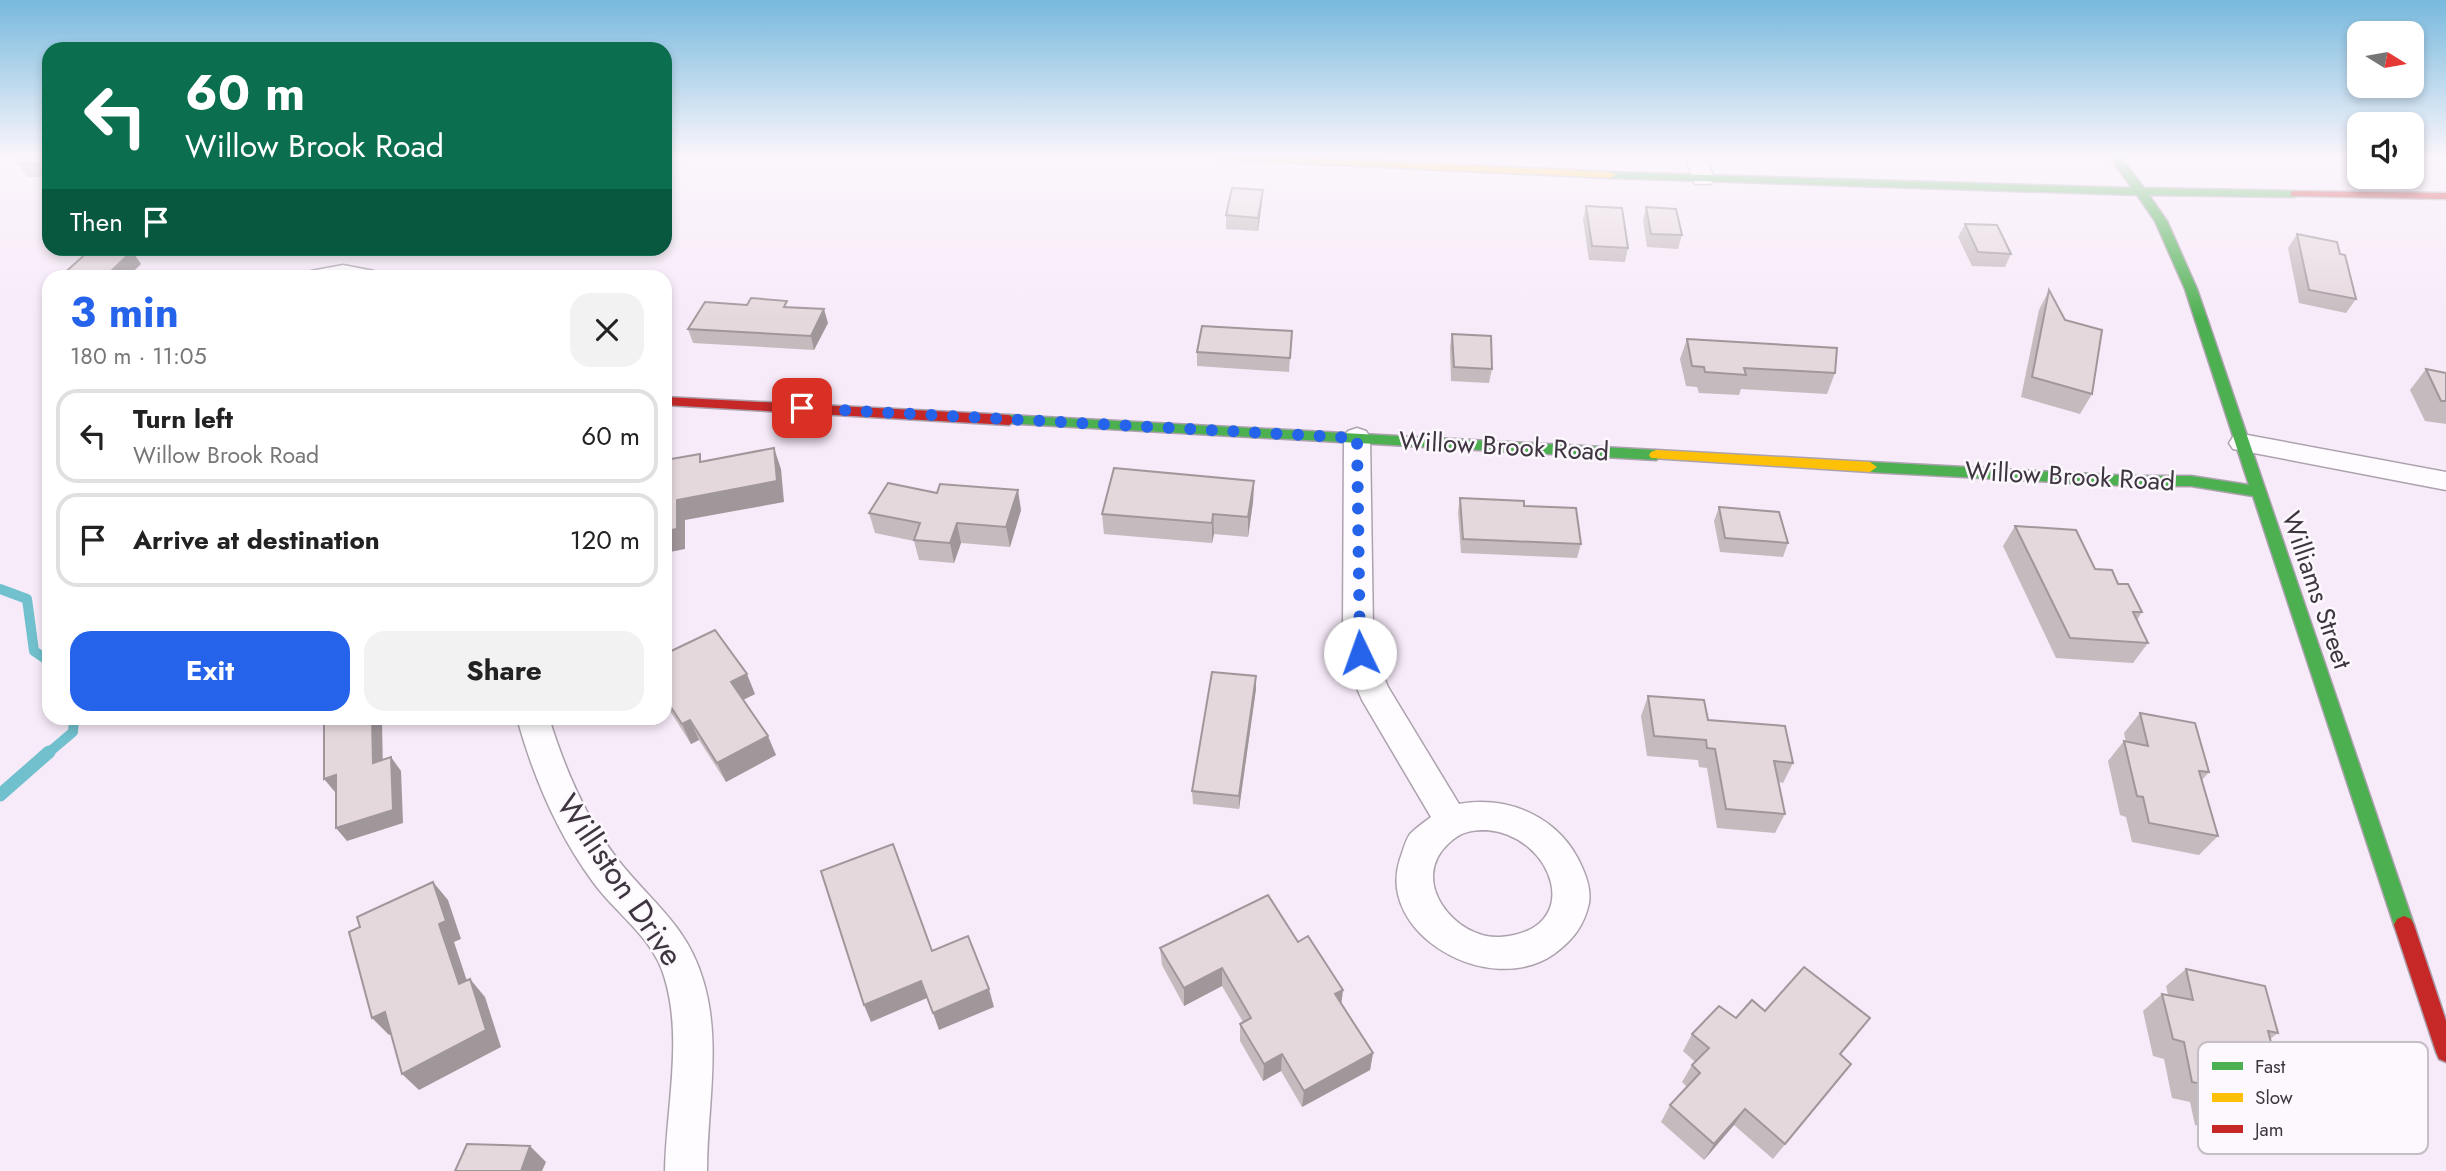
<!DOCTYPE html>
<meta charset="utf-8">
<style>
:root{--surface:#fff;--page:#f2f2f2;--text:#222;--muted:#767676;--line:#e0e0e0;--accent:#2563eb}
body{margin:0;font-family:Jost,sans-serif;background:var(--page);color:var(--text);height:100vh;display:flex;flex-direction:column;font-size:26px;white-space:nowrap}
*{box-sizing:border-box;margin:0}
p{font-size:23px;color:var(--muted)}
.icon{flex:none;width:38px;height:38px;fill:none;stroke:currentColor;stroke-width:2;stroke-linecap:round;stroke-linejoin:round}
.map{position:relative;flex:1;overflow:hidden}
.sheet{position:absolute;left:42px;top:270px;width:630px;height:455px;display:flex;flex-direction:column;background:var(--surface);border-radius:21px;box-shadow:0 4px 10px #0003}
.sheet>*{flex:none}
.banner{position:absolute;left:42px;top:42px;width:630px;height:214px;border-radius:21px;box-shadow:0 4px 10px #0003;background:#0b6e4f;color:#fff;overflow:hidden}
.needle{width:46px;rotate:101deg}
.fabs{position:absolute;left:2347px;top:21px;display:grid;gap:14px}
.fabs a{display:grid;place-items:center;width:77px;height:77px;border-radius:14px;background:var(--surface);box-shadow:0 4px 10px #0003;font-size:35px}
.pin{position:absolute;display:grid;place-items:center;width:60px;height:60px;color:#fff;margin:-30px;border-radius:14px;box-shadow:0 4px 10px #0006}
.me{position:absolute;width:77px;margin:-38px;rotate:357deg;stroke-linejoin:round;filter:drop-shadow(0 0 5px #0008)}
.turn{display:flex;align-items:center;gap:24px;height:147px;padding:0 28px;font-size:32px}
.turn .icon{width:91px;height:91px;stroke-width:2.5}
.turn b{display:block;font-size:49px;line-height:60px}
.then{display:flex;align-items:center;height:66px;padding:0 28px;background:#0003;gap:14px;font-size:26px}
.round{display:grid;place-items:center;flex:none;width:74px;height:74px;border-radius:21px;background:var(--page)}
.headline{display:flex;align-items:center;justify-content:space-between;height:119px;padding:0 28px}
h1{font-size:42px;font-weight:700;line-height:52px;color:var(--accent)}
.button{display:flex;gap:14px;margin-top:auto;padding:14px 28px}
.button a{flex:1;height:80px;border-radius:21px;background:var(--accent);color:#fff;font-size:28px;font-weight:700;line-height:80px;text-align:center}
.button a+a{background:var(--page);color:var(--text)}
ul{padding:0;list-style:none}
li{display:flex;align-items:center;gap:21px;height:94px;margin:0 14px 10px;padding:0 14px;border:4px solid var(--line);border-radius:21px}
li div{flex:1}
li b{display:block;font-size:26px}
li em{font-style:normal}
.map>svg:first-child{display:block}
.lines{fill:none;stroke-linecap:round;stroke-linejoin:round}
.stream-far1{stroke:#70c0cd;stroke-width:10}
.stream{stroke:#70c0cd;stroke-width:13}
.street-casing{stroke:#aca2ae;stroke-width:3}
.fast-casing{stroke:#aca2ae;stroke-width:3}
.slow-casing{stroke:#aca2ae;stroke-width:3}
.jam-casing{stroke:#aca2ae;stroke-width:3}
.street{fill:#fefcfe;fill-rule:evenodd}
.fast{fill:#4caf50;fill-rule:evenodd}
.slow{fill:#ffc107;fill-rule:evenodd}
.jam{fill:#c62828;fill-rule:evenodd}
.wall{fill:#c5babe}
.shaded-wall{fill:#a0979b}
.building{fill:#e5d8dd;stroke:#a0979b;stroke-width:2}
.route{stroke:#2563eb;stroke-width:12;stroke-dasharray:0 21.6}
.labels{text-anchor:middle;dominant-baseline:central;stroke-width:5;stroke-linejoin:round;paint-order:stroke}
.street-label{font-size:26px;fill:#3e3540;stroke:#fdf8fe}
.near-street-label{font-size:32px;fill:#3e3540;stroke:#fdf8fe}
.key{fill:#fdf8fe;stroke:#c4bec5;stroke-width:2}
.key-label{font-size:19px;fill:#3e3540}
</style>
<div class="map">
<svg width="2446" height="1171" viewBox="0 0 2446 1171">
<rect width="100%" height="100%" fill="#f7eaf9"/>
<g class="lines">
<g class="stream-far1">
<path d="M 0,589 L 27,599 L 34,651 L 49,661"/>
<path d="M 47,754 L 73,732 L 74,718"/>
</g>
<path class="stream" d="M 0,795 L 49,752"/>
<g class="street-casing">
<g id="street">
<path d="M 1685,156 L 1706,156 L 1714,179 L 1711,184 L 1695,184 Z"/>
<path d="M 343,265 L 374,271 L 378,276 L 307,276 L 311,271 Z"/>
<path d="M 1357,428 L 1366,431 L 1370,437 L 1373,630 L 1379,665 L 1388,687 L 1459,804 C 1510,795 1561,818 1582,867 C 1587,878 1591,890 1589,903 C 1584,926 1573,940 1554,954 C 1490,999 1375,934 1400,859 C 1403,851 1405,841 1410,834 C 1416,828 1424,822 1431,817 L 1362,700 L 1347,665 L 1343,630 L 1344,437 L 1348,431 ZM 1487,830 C 1555,836 1586,931 1500,937 C 1456,940 1407,881 1449,843 C 1461,832 1470,830 1487,830 Z"/>
<path d="M 2242,434 L 2446,472 L 2446,490 L 2233,449 L 2229,443 L 2233,437 Z"/>
<path d="M 517,718 L 549,718 C 565,769 585,817 618,860 C 652,903 687,925 703,980 C 722,1041 707,1109 707,1171 L 665,1171 C 666,1109 683,1040 665,979 C 654,938 617,915 593,882 C 557,833 533,776 517,718 Z"/>
</g>
</g>
<g class="fast-casing">
<g id="fast">
<path d="M 2109,156 L 2120,156 L 2144,188 L 2295,191 L 2301,194 L 2295,197 L 2149,195 L 2167,221 L 2197,289 L 2414,925 L 2411,931 L 2404,934 L 2397,931 L 2394,925 L 2253,496 L 2191,486 L 2132,486 L 1870,472 L 1863,467 L 1870,462 L 2132,476 L 2191,476 L 2249,485 L 2185,289 L 2155,221 L 2137,195 L 1610,178 L 1604,175 L 1610,172 L 2132,188 Z"/>
<path d="M 1009,415 L 1656,450 L 1663,455 L 1656,460 L 1004,423 L 1002,420 Z"/>
</g>
</g>
<g class="slow-casing">
<g id="slow">
<path d="M 1212,156 L 1282,156 L 1610,172 L 1616,175 L 1610,178 L 1218,159 Z"/>
<path d="M 1656,450 L 1870,462 L 1877,467 L 1870,472 L 1651,458 L 1649,455 L 1651,452 Z"/>
</g>
</g>
<g class="jam-casing">
<g id="jam">
<path d="M 2295,191 L 2446,193 L 2446,199 L 2291,196 L 2291,192 Z"/>
<path d="M 665,397 L 1009,415 L 1016,420 L 1009,425 L 665,405 Z"/>
<path d="M 2404,916 L 2411,919 L 2414,925 L 2446,1021 L 2446,1062 L 2439,1059 L 2436,1052 L 2394,925 L 2397,919 Z"/>
</g>
</g>
<use href="#street" class="street"/>
<use href="#fast" class="fast"/>
<use href="#slow" class="slow"/>
<use href="#jam" class="jam"/>
</g>
<g class="wall">
<path d="M 49,156 L 49,177 L 27,177 L 17,163 Z"/>
<path d="M 1263,190 L 1262,203 L 1258,231 L 1226,229 L 1226,215 Z"/>
<path d="M 1586,206 L 1628,248 L 1625,262 L 1589,260 L 1583,220 Z"/>
<path d="M 1646,207 L 1682,235 L 1678,249 L 1647,247 L 1643,220 Z"/>
<path d="M 1965,224 L 2011,254 L 2005,267 L 1972,266 L 1958,237 Z"/>
<path d="M 2297,234 L 2340,254 L 2356,299 L 2346,313 L 2299,303 L 2288,248 Z"/>
<path d="M 2049,290 L 2092,394 L 2080,414 L 2021,397 L 2039,310 Z"/>
<path d="M 789,307 L 828,323 L 814,350 L 693,343 L 688,329 Z"/>
<path d="M 1292,331 L 1289,372 L 1197,366 L 1197,352 Z"/>
<path d="M 1452,334 L 1492,369 L 1489,383 L 1451,381 L 1450,347 Z"/>
<path d="M 1687,339 L 1835,373 L 1827,394 L 1741,389 L 1739,395 L 1699,393 L 1697,387 L 1686,386 L 1680,359 Z"/>
<path d="M 2426,369 L 2446,373 L 2446,424 L 2425,421 L 2410,390 Z"/>
<path d="M 1254,481 L 1253,502 L 1248,537 L 1214,534 L 1212,543 L 1104,534 L 1102,514 Z"/>
<path d="M 1460,498 L 1524,506 L 1581,544 L 1577,558 L 1461,553 L 1458,512 Z"/>
<path d="M 1719,507 L 1788,543 L 1783,557 L 1720,552 L 1714,521 Z"/>
<path d="M 1021,510 L 1010,547 L 961,543 L 954,563 L 919,560 L 914,541 L 875,533 L 869,513 Z"/>
<path d="M 2015,526 L 2095,569 L 2118,584 L 2142,612 L 2137,620 L 2148,643 L 2133,663 L 2056,658 L 2003,546 Z"/>
<path d="M 665,654 L 755,694 L 743,700 L 776,755 L 726,782 L 699,740 L 691,744 L 670,711 L 665,700 L 665,688 L 667,687 L 665,684 Z"/>
<path d="M 1256,676 L 1256,689 L 1239,809 L 1193,804 L 1192,791 Z"/>
<path d="M 1648,696 L 1708,720 L 1793,763 L 1783,783 L 1779,782 L 1785,814 L 1775,833 L 1717,828 L 1707,768 L 1699,767 L 1698,760 L 1647,756 L 1641,716 Z"/>
<path d="M 2140,713 L 2209,772 L 2202,780 L 2218,836 L 2199,855 L 2132,842 L 2126,817 L 2120,815 L 2108,761 L 2124,741 L 2126,742 L 2124,733 Z"/>
<path d="M 1298,942 L 1341,1004 L 1373,1053 L 1370,1070 L 1302,1107 L 1281,1071 L 1263,1081 L 1240,1041 L 1240,1024 L 1243,1022 L 1222,986 L 1184,1006 L 1162,965 L 1160,948 Z"/>
<path d="M 2186,969 L 2278,1033 L 2270,1039 L 2293,1126 L 2270,1142 L 2195,1125 L 2190,1102 L 2172,1098 L 2164,1059 L 2153,1056 L 2143,1011 L 2162,994 L 2168,995 L 2166,986 Z"/>
<path d="M 1765,1011 L 1857,1035 L 1840,1055 L 1851,1064 L 1773,1159 L 1734,1125 L 1704,1160 L 1661,1122 L 1670,1105 L 1687,1087 L 1682,1082 L 1692,1065 L 1695,1062 L 1683,1051 L 1692,1034 Z"/>
</g>
<g class="shaded-wall">
<path d="M 1263,190 L 1262,203 L 1258,231 L 1258,218 Z"/>
<path d="M 132,251 L 141,264 L 129,276 L 106,276 Z"/>
<path d="M 824,309 L 828,323 L 814,350 L 811,336 Z"/>
<path d="M 774,448 L 781,469 L 784,502 L 685,520 L 685,549 L 665,553 L 665,531 L 677,500 Z"/>
<path d="M 1254,481 L 1253,502 L 1248,537 L 1248,517 Z"/>
<path d="M 1018,490 L 1021,510 L 1010,547 L 1006,527 Z"/>
<path d="M 1213,514 L 1214,534 L 1212,543 L 1212,523 Z"/>
<path d="M 957,523 L 961,543 L 954,563 L 950,543 Z"/>
<path d="M 747,674 L 755,694 L 739,702 L 731,682 Z"/>
<path d="M 1256,676 L 1256,689 L 1239,809 L 1239,796 Z"/>
<path d="M 372,718 L 379,718 L 382,721 L 383,776 L 373,763 Z"/>
<path d="M 690,720 L 699,740 L 691,744 L 682,724 Z"/>
<path d="M 768,736 L 776,755 L 726,782 L 717,763 Z"/>
<path d="M 391,757 L 401,771 L 403,823 L 347,841 L 336,828 Z"/>
<path d="M 336,775 L 347,788 L 335,792 L 324,779 Z"/>
<path d="M 433,882 L 448,900 L 461,939 L 454,942 L 474,1002 L 459,984 L 439,924 Z"/>
<path d="M 1222,968 L 1222,986 L 1184,1006 L 1184,988 Z"/>
<path d="M 470,979 L 485,997 L 501,1047 L 419,1090 L 402,1074 Z"/>
<path d="M 921,981 L 927,998 L 871,1022 L 864,1005 Z"/>
<path d="M 989,989 L 994,1007 L 939,1030 L 933,1013 Z"/>
<path d="M 1343,990 L 1341,1007 L 1335,994 Z"/>
<path d="M 385,1012 L 402,1029 L 389,1035 L 372,1018 Z"/>
<path d="M 1373,1053 L 1370,1070 L 1302,1107 L 1304,1091 Z"/>
<path d="M 1282,1054 L 1281,1071 L 1263,1081 L 1264,1064 Z"/>
<path d="M 1745,1109 L 1734,1125 L 1704,1160 L 1714,1144 Z"/>
<path d="M 530,1146 L 546,1162 L 542,1171 L 521,1171 Z"/>
</g>
<g class="building">
<path d="M 17,156 L 49,156 L 49,165 L 17,163 Z"/>
<path d="M 1232,188 L 1263,190 L 1258,218 L 1226,215 Z"/>
<path d="M 1586,206 L 1622,208 L 1628,248 L 1592,246 Z"/>
<path d="M 1646,207 L 1676,209 L 1682,235 L 1651,234 Z"/>
<path d="M 1965,224 L 1997,225 L 2011,254 L 1978,252 Z"/>
<path d="M 2297,234 L 2337,242 L 2340,254 L 2345,255 L 2356,299 L 2309,290 Z"/>
<path d="M 90,250 L 132,251 L 106,276 L 61,276 Z"/>
<path d="M 492,271 L 578,276 L 488,276 Z"/>
<path d="M 2049,290 L 2065,320 L 2102,330 L 2092,394 L 2032,377 Z"/>
<path d="M 751,298 L 787,301 L 784,307 L 824,309 L 811,336 L 688,329 L 705,302 L 747,305 Z"/>
<path d="M 1202,326 L 1292,331 L 1290,358 L 1197,352 Z"/>
<path d="M 1452,334 L 1491,336 L 1492,369 L 1454,367 Z"/>
<path d="M 1687,339 L 1837,348 L 1835,373 L 1744,368 L 1746,375 L 1705,372 L 1704,367 L 1692,366 Z"/>
<path d="M 2426,369 L 2446,373 L 2446,401 L 2441,401 Z"/>
<path d="M 774,448 L 777,481 L 677,500 L 677,529 L 665,531 L 665,460 L 700,454 L 700,462 Z"/>
<path d="M 1114,468 L 1254,481 L 1248,517 L 1213,514 L 1212,523 L 1102,514 Z"/>
<path d="M 888,483 L 937,493 L 940,484 L 1018,490 L 1006,527 L 957,523 L 950,543 L 914,540 L 920,523 L 869,513 Z"/>
<path d="M 1460,498 L 1524,501 L 1524,506 L 1576,508 L 1581,544 L 1463,539 Z"/>
<path d="M 1719,507 L 1779,512 L 1788,543 L 1725,538 Z"/>
<path d="M 2015,526 L 2076,530 L 2095,569 L 2112,570 L 2118,584 L 2128,584 L 2142,612 L 2133,612 L 2148,643 L 2070,638 Z"/>
<path d="M 715,630 L 747,674 L 731,682 L 768,736 L 717,763 L 690,720 L 682,724 L 665,698 L 665,688 L 670,686 L 665,679 L 665,654 Z"/>
<path d="M 1212,672 L 1256,676 L 1239,796 L 1192,791 Z"/>
<path d="M 1648,696 L 1704,700 L 1708,720 L 1785,726 L 1793,763 L 1774,761 L 1785,814 L 1726,809 L 1715,749 L 1707,748 L 1706,740 L 1654,736 Z"/>
<path d="M 2140,713 L 2195,723 L 2209,772 L 2199,771 L 2218,836 L 2149,823 L 2143,797 L 2137,796 L 2124,741 L 2148,746 Z"/>
<path d="M 337,718 L 372,718 L 373,763 L 391,757 L 393,810 L 336,828 L 336,775 L 324,779 L 324,721 Z"/>
<path d="M 893,844 L 932,951 L 968,936 L 989,989 L 933,1013 L 921,981 L 864,1005 L 821,871 Z"/>
<path d="M 433,882 L 446,921 L 439,924 L 459,984 L 470,979 L 486,1030 L 402,1074 L 385,1012 L 372,1018 L 349,932 L 360,927 L 357,917 Z"/>
<path d="M 1268,895 L 1298,942 L 1308,936 L 1343,990 L 1335,994 L 1373,1053 L 1304,1091 L 1282,1054 L 1264,1064 L 1240,1024 L 1251,1018 L 1222,968 L 1184,988 L 1160,948 Z"/>
<path d="M 1804,967 L 1870,1018 L 1840,1054 L 1851,1064 L 1785,1144 L 1745,1109 L 1714,1144 L 1670,1105 L 1700,1073 L 1692,1065 L 1709,1048 L 1692,1034 L 1719,1006 L 1736,1018 L 1752,1000 L 1765,1011 Z"/>
<path d="M 2186,969 L 2265,986 L 2278,1033 L 2268,1031 L 2293,1126 L 2217,1109 L 2211,1086 L 2192,1082 L 2184,1042 L 2173,1039 L 2162,994 L 2193,1000 Z"/>
<path d="M 467,1144 L 530,1146 L 521,1171 L 455,1171 Z"/>
</g>
<linearGradient id="sky" x2="0" y2="1"><stop stop-color="#78b9dd"/><stop offset="0.49" stop-color="#fbf6fc"/><stop offset="1" stop-color="#fbf6fc" stop-opacity="0"/></linearGradient>
<rect width="2446" height="320" fill="url(#sky)"/>
<g class="lines">
<path class="route" d="M 802,408 L 1357,438 L 1360,653"/>
</g>
<g class="labels">
<g class="street-label">
<text transform="translate(1504 446) rotate(3)">Willow Brook Road</text>
<text transform="translate(2070 476) rotate(3)">Willow Brook Road</text>
<text transform="translate(2317 590) rotate(71)">Williams Street</text>
</g>
<g class="near-street-label">
<text transform="translate(620 880) rotate(56)">Williston Drive</text>
</g>
</g>
<rect x="2198" y="1042" width="230" height="112" rx="10" class="key"/>
<rect x="2212" y="1062" width="31" height="8" fill="#4caf50"/>
<rect x="2212" y="1093" width="31" height="9" fill="#ffc107"/>
<rect x="2212" y="1125" width="31" height="8" fill="#c62828"/>
<g class="key-label">
<text x="2255" y="1073">Fast</text>
<text x="2255" y="1104">Slow</text>
<text x="2255" y="1136">Jam</text>
</g>
</svg>
<div class="fabs">
<a><svg class="needle" viewBox="-14 -14 28 28"><path d="M0-13l5 13h-10z" fill="#e53935"/><path d="M0 13l5-13h-10z" fill="#767676"/></svg></a>
<a><svg class="icon" aria-label="sound" viewBox="0 0 24 24"><path d="M4 9h4l5-4v14l-5-4H4zM17 9q2 3 0 6"/></svg></a>
</div>
<div class="pin" style="left:802px;top:408px;background:#d93025"><svg class="icon" aria-label="arrive" viewBox="0 0 24 24"><path d="M6 21V4h12l-3 4 3 4H6"/></svg></div>
<svg class="me" style="left:1360px;top:653px" viewBox="-20 -20 40 40"><circle r="19" fill="#fff"/><path d="M0-13L10 11 0 6-10 11z" fill="#2563eb"/></svg>
<div class="banner">
<div class="turn"><svg class="icon" aria-label="left" viewBox="0 0 24 24"><path d="M17 20v-9H6M10 6l-5 5 5 5"/></svg><div><b>60 m</b>Willow Brook Road</div></div>
<div class="then">Then<svg class="icon" aria-label="arrive" viewBox="0 0 24 24"><path d="M6 21V4h12l-3 4 3 4H6"/></svg></div>
</div>
<section class="sheet">
<div class="headline"><div><h1>3 min</h1><p>180 m · 11:05</p></div><a class="round"><svg class="icon" aria-label="close" viewBox="0 0 24 24"><path d="M6 6l12 12M18 6L6 18"/></svg></a></div>
<ul>
<li><svg class="icon" aria-label="left" viewBox="0 0 24 24"><path d="M17 20v-9H6M10 6l-5 5 5 5"/></svg><div><b>Turn left</b><p>Willow Brook Road</p></div><em>60 m</em></li>
<li><svg class="icon" aria-label="arrive" viewBox="0 0 24 24"><path d="M6 21V4h12l-3 4 3 4H6"/></svg><div><b>Arrive at destination</b></div><em>120 m</em></li>
</ul>
<div class="button"><a>Exit</a><a>Share</a></div>
</section>
</div>
